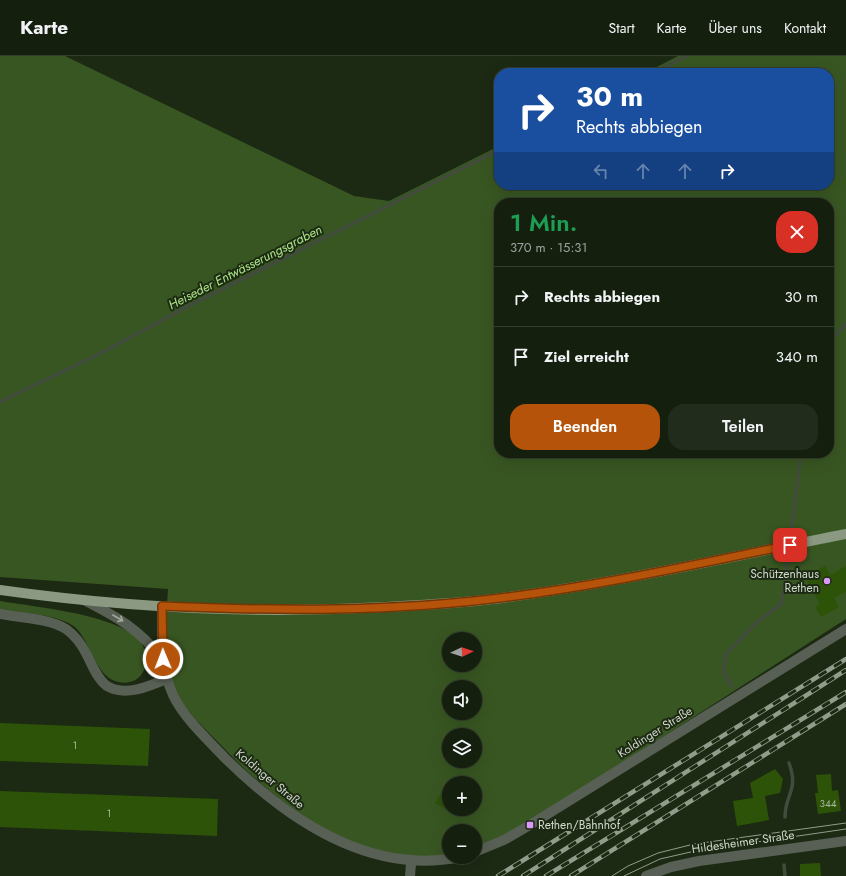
<!DOCTYPE html>
<html lang="de">
<meta charset="utf-8">
<style>
:root{--surface:#151f0e;--page:#222c1c;--text:#f1f3f6;--muted:#9da29e;--line:#343d2e;--accent:#b45309}
body{margin:0;font-family:Jost,sans-serif;background:var(--page);color:var(--text);height:100vh;display:flex;flex-direction:column;font-size:15px;white-space:nowrap}
*{box-sizing:border-box;margin:0}
p{font-size:13px;color:var(--muted)}
.icon{flex:none;width:22px;height:22px;fill:none;stroke:currentColor;stroke-width:2;stroke-linecap:round;stroke-linejoin:round}
.map{position:relative;flex:1;overflow:hidden}
.drawer{position:absolute;left:494px;top:142px;width:340px;height:260px;display:flex;flex-direction:column;background:var(--surface);border-radius:16px;box-shadow:0 4px 16px #0002,0 0 0 1px var(--line)}
.drawer>*{flex:none}
.banner{position:absolute;left:494px;top:12px;width:340px;height:122px;border-radius:16px;box-shadow:0 4px 16px #0002,0 0 0 1px var(--line);background:#1a4fa0;color:#fff;overflow:hidden}
.needle{width:26px;rotate:86deg}
.controls{position:absolute;left:442px;top:576px;display:grid;gap:8px}
.controls a{display:grid;place-items:center;width:40px;height:40px;border-radius:50%;background:var(--surface);box-shadow:0 4px 16px #0002,0 0 0 1px var(--line);font-size:20px}
.pin{position:absolute;display:grid;place-items:center;width:34px;height:34px;color:#fff;margin:-17px;border-radius:8px;box-shadow:0 2px 6px #0006}
.me{position:absolute;width:44px;margin:-22px;rotate:359deg;stroke-linejoin:round;filter:drop-shadow(0 0 3px #0008)}
.turn{display:flex;align-items:center;gap:14px;height:84px;padding:0 16px;font-size:18px}
.turn .icon{width:52px;height:52px;stroke-width:2.5}
.turn b{display:block;font-size:28px;line-height:34px}
.lanes{display:flex;align-items:center;height:38px;padding:0 16px;background:#0003;justify-content:center;gap:20px;direction:ltr}
.lanes .off{opacity:.35}
.round{display:grid;place-items:center;flex:none;width:42px;height:42px;border-radius:16px;background:var(--page)}
.headline{display:flex;align-items:center;justify-content:space-between;height:68px;padding:0 16px}
h1{font-size:24px;font-weight:600;line-height:30px;color:#1e9e55}
.primary-button{display:flex;gap:8px;margin-top:auto;padding:8px 16px}
.primary-button a{flex:1;height:46px;border-radius:16px;background:var(--accent);color:#fff;font-size:16px;font-weight:600;line-height:46px;text-align:center}
.primary-button a+a{background:var(--page);color:var(--text)}
ul{padding:0;list-style:none}
li{display:flex;align-items:center;gap:12px;height:60px;padding:0 16px;border-top:1px solid var(--line)}
li div{flex:1}
li b{display:block;font-size:15px}
li em{font-style:normal}
header{display:flex;align-items:center;gap:24px;box-sizing:border-box;height:56px;padding:0 20px;background:var(--surface);border-bottom:1px solid var(--line)}
header strong{font-size:19px}
nav{display:flex;gap:22px;margin-inline-start:auto;font-size:14px}
.map>svg:first-child{display:block}
.green{fill:#385622;fill-rule:evenodd}
.lines{fill:none;stroke-linecap:round;stroke-linejoin:round}
.stream{stroke:#424c3d;stroke-width:3.5}
.building{fill:#2d5309}
.minor{stroke:#585f54;stroke-width:10}
.major{stroke:#8b9982;stroke-width:10}
.tram{stroke:#929c8b;stroke-width:1}
.rail-casing{stroke:#929c8b;stroke-width:4.5}
.rail{stroke:#1c2913;stroke-width:3;stroke-dasharray:9;stroke-linecap:butt}
.oneway{stroke:#a0a89b}
.route-casing{stroke:#753606;stroke-width:10}
.route{stroke:#b45309;stroke-width:7}
.poi-dot{fill:#d99af7;stroke:#1c2913;stroke-width:1.5}
.labels{text-anchor:middle;dominant-baseline:central;stroke-width:4;stroke-linejoin:round;paint-order:stroke}
.number-label{font-size:10px;fill:#a7b89a}
.poi-label{font-size:12px;fill:#d0d9cb;stroke:#1c2913;text-anchor:end}
.street-label{font-size:12px;fill:#d0d9cb;stroke:#1c2913}
.water-label{font-size:13px;font-style:italic;fill:#ace586;stroke:#1c2913}
</style>
<header>
<strong>Karte</strong>
<nav><a>Start</a><a>Karte</a><a>Über uns</a><a>Kontakt</a></nav>
</header>
<div class="map">
<svg width="846" height="820" viewBox="0 0 846 820">
<rect width="100%" height="100%" fill="#1c2913"/>
<g class="green">
<path d="M 0,0 L 65,0 L 354,140 L 389,145 L 499,90 L 499,129 L 829,129 L 829,17 L 645,17 L 678,0 L 846,0 L 846,563 L 518,774 L 475,792 L 475,775 L 449,775 L 449,800 C 358,814 276,748 218,686 C 204,672 188,657 178,640 C 161,610 166,567 168,533 L 0,521 ZM 499,147 L 829,147 L 829,397 L 499,397 ZM 449,583 L 475,583 L 475,609 L 449,609 ZM 449,631 L 475,631 L 475,657 L 449,657 ZM 449,679 L 475,679 L 475,705 L 449,705 ZM 449,727 L 475,727 L 475,753 L 449,753 Z"/>
<path d="M 0,545 C 34,551 116,558 139,584 C 156,604 142,634 115,625 C 96,619 90,586 76,572 C 60,558 21,557 0,554 Z"/>
</g>
<g class="lines">
<g class="stream">
<path d="M 653,17 L 687,0"/>
<path d="M 829,286 L 846,268"/>
<path d="M 0,346 L 101,297 L 185,252 L 499,94"/>
<path d="M 732,630 L 723,616 L 726,598 L 756,567 L 781,548 L 784,534 L 801,397"/>
<path d="M 785,761 C 785,738 799,735 789,707"/>
<path d="M 784,809 L 785,820"/>
</g>
</g>
<g class="building">
<path d="M 825,510 L 830,519 L 846,510 L 846,536 L 834,542 L 839,551 L 821,561 L 815,551 L 820,548 L 805,521 Z"/>
<path d="M 0,667 L 150,673 L 148,710 L 0,705 Z"/>
<path d="M 775,713 L 783,723 L 780,737 L 765,740 L 769,764 L 737,770 L 733,745 L 753,742 L 750,727 Z"/>
<path d="M 831,718 L 832,735 L 838,734 L 841,755 L 818,758 L 815,737 L 818,737 L 816,719 Z"/>
<path d="M 0,735 L 218,743 L 217,780 L 0,771 Z"/>
<path d="M 441,737 L 449,741 L 449,755 L 435,747 Z"/>
<path d="M 820,807 L 821,820 L 800,820 L 800,808 Z"/>
</g>
<g class="lines">
<g class="minor">
<path d="M 84,544 C 119,562 137,572 163,603"/>
<path d="M 162,550 C 162,581 160,610 173,639 C 183,661 208,684 225,702 C 286,762 369,820 460,801"/>
<path d="M 0,558 C 21,562 47,562 66,573 C 76,580 82,589 87,599 C 92,609 98,624 107,630 C 125,641 150,630 166,623"/>
<path d="M 475,796 L 504,784 L 530,769 L 846,573"/>
<path d="M 410,820 L 411,808"/>
<path d="M 646,820 L 671,811 L 699,805 L 846,785"/>
</g>
<path class="major" d="M 0,534 C 127,552 257,558 385,551 C 426,549 468,547 509,541 C 622,526 734,500 846,478"/>
<g class="tram">
<path d="M 612,820 L 628,810 L 658,797 L 694,788 L 846,767"/>
<path d="M 624,820 L 660,803 L 695,795 L 846,773"/>
</g>
<g class="rail-casing">
<g id="rail">
<path d="M 498,820 L 846,603"/>
<path d="M 523,820 L 846,614"/>
<path d="M 546,820 L 846,636"/>
<path d="M 571,820 L 846,648"/>
</g>
</g>
<use href="#rail" class="rail"/>
</g>
<defs><path id="oneway-shaft" d="M-6 0H5M1.5-3L5.5 0L1.5 3" fill="none" stroke-width="1.6" stroke-linecap="round" stroke-linejoin="round"/></defs>
<use class="oneway" href="#oneway-shaft" transform="translate(118 562) rotate(30)"/>
<g class="lines">
<g class="route-casing">
<path id="route" d="M 163,603 L 162,550 C 278,555 393,556 508,541 C 603,529 697,508 790,489"/>
</g>
<use href="#route" class="route"/>
</g>
<g class="poi-dot">
<circle cx="827" cy="525" r="4"/>
<rect x="526" y="765" width="8" height="8" rx="2"/>
</g>
<g class="labels">
<g class="number-label">
<text x="75" y="689">1</text>
<text x="828" y="747">344</text>
<text x="109" y="757">1</text>
</g>
<g class="poi-label">
<text x="819" y="518">Schützenhaus<tspan x="819" dy="14">Rethen</tspan></text>
<text x="538" y="769" text-anchor="start">Rethen/Bahnhof</text>
</g>
<g class="street-label">
<text transform="translate(655 676) rotate(-32)">Koldinger Straße</text>
<text transform="translate(270 723) rotate(40)">Koldinger Straße</text>
<text transform="translate(743 786) rotate(-8)">Hildesheimer Straße</text>
</g>
<g class="water-label">
<text transform="translate(245 211) rotate(-27)">Heiseder Entwässerungsgraben</text>
</g>
</g>
</svg>
<div class="controls">
<a><svg class="needle" viewBox="-14 -14 28 28"><path d="M0-13l5 13h-10z" fill="#e53935"/><path d="M0 13l5-13h-10z" fill="#9da29e"/></svg></a>
<a><svg class="icon" aria-label="sound" viewBox="0 0 24 24"><path d="M4 9h4l5-4v14l-5-4H4zM17 9q2 3 0 6"/></svg></a>
<a><svg class="icon" aria-label="layers" viewBox="0 0 24 24"><path d="M12 4l9 5-9 5-9-5zM3 14l9 5 9-5"/></svg></a>
<a>+</a>
<a>−</a>
</div>
<div class="pin" style="left:790px;top:489px;background:#d93025"><svg class="icon" aria-label="arrive" viewBox="0 0 24 24"><path d="M6 21V4h12l-3 4 3 4H6"/></svg></div>
<svg class="me" style="left:163px;top:603px" viewBox="-20 -20 40 40"><circle r="17" fill="#b45309" stroke="#fff" stroke-width="3"/><path d="M0-11L8 9 0 5-8 9z" fill="#fff"/></svg>
<div class="banner">
<div class="turn"><svg class="icon" aria-label="right" viewBox="0 0 24 24"><path d="M7 20v-9h11M14 6l5 5-5 5"/></svg><div><b>30 m</b>Rechts abbiegen</div></div>
<div class="lanes"><svg class="icon off" aria-label="left" viewBox="0 0 24 24"><path d="M17 20v-9H6M10 6l-5 5 5 5"/></svg><svg class="icon off" aria-label="ahead" viewBox="0 0 24 24"><path d="M12 20V5M6 11l6-6 6 6"/></svg><svg class="icon off" aria-label="ahead" viewBox="0 0 24 24"><path d="M12 20V5M6 11l6-6 6 6"/></svg><svg class="icon" aria-label="right" viewBox="0 0 24 24"><path d="M7 20v-9h11M14 6l5 5-5 5"/></svg></div>
</div>
<section class="drawer">
<div class="headline"><div><h1>1 Min.</h1><p>370 m · 15:31</p></div><a class="round" style="background:#d93025;color:#fff"><svg class="icon" aria-label="close" viewBox="0 0 24 24"><path d="M6 6l12 12M18 6L6 18"/></svg></a></div>
<ul>
<li><svg class="icon" aria-label="right" viewBox="0 0 24 24"><path d="M7 20v-9h11M14 6l5 5-5 5"/></svg><div><b>Rechts abbiegen</b></div><em>30 m</em></li>
<li><svg class="icon" aria-label="arrive" viewBox="0 0 24 24"><path d="M6 21V4h12l-3 4 3 4H6"/></svg><div><b>Ziel erreicht</b></div><em>340 m</em></li>
</ul>
<div class="primary-button"><a>Beenden</a><a>Teilen</a></div>
</section>
</div>
